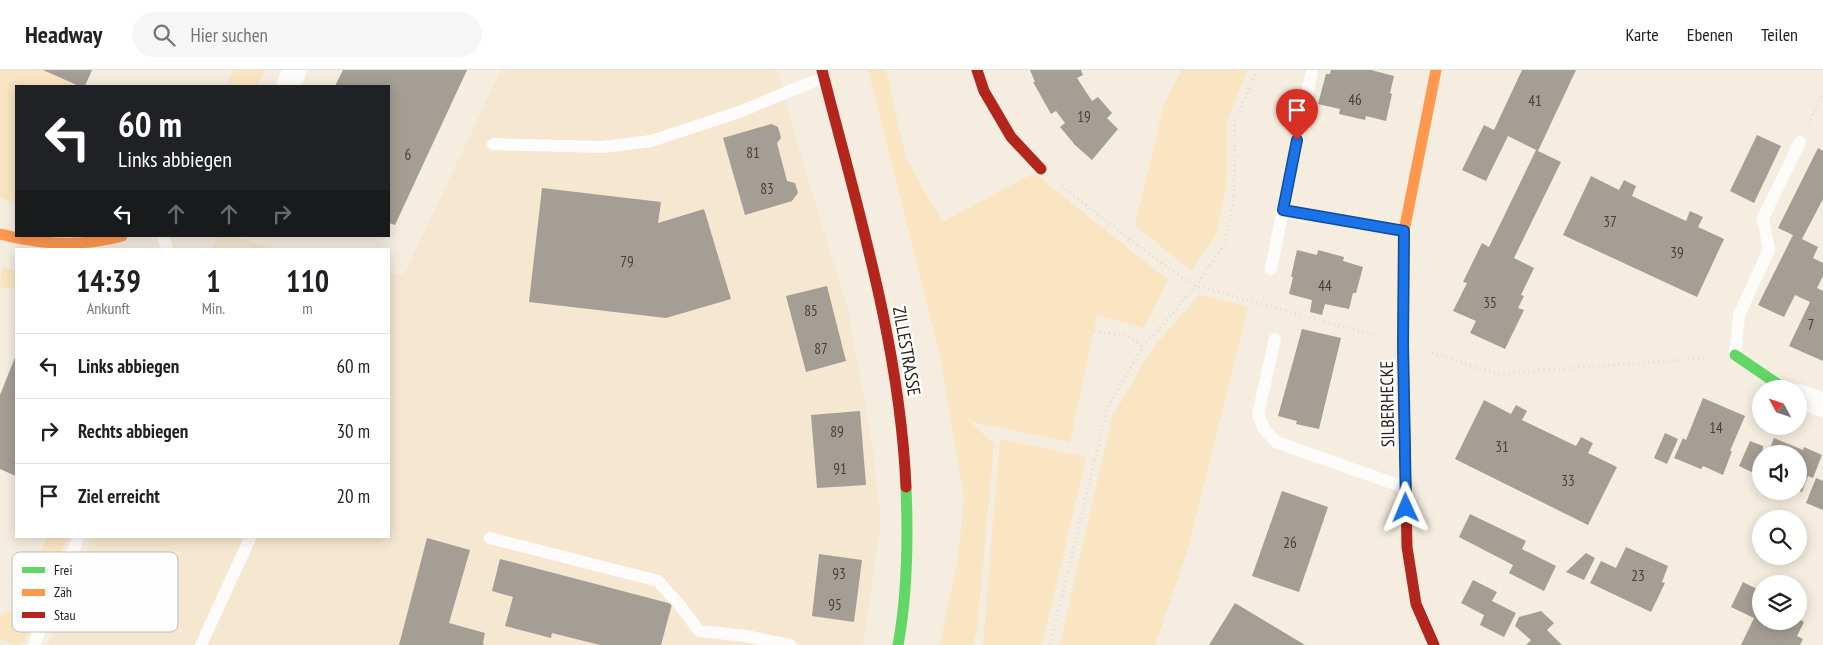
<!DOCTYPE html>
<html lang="de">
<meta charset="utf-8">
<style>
:root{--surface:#fff;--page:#f6f6f6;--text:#202124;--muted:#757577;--line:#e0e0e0}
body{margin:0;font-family:"PT Sans Narrow",sans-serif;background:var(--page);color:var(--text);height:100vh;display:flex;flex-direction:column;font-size:19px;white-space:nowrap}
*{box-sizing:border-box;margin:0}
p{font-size:16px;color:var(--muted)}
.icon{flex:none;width:28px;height:28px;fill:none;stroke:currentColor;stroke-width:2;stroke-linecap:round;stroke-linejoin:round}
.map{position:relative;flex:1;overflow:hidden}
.panel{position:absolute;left:15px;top:178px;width:375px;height:290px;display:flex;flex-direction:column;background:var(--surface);border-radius:0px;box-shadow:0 2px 12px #0003}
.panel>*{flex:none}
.guide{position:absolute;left:15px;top:15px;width:375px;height:152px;border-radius:0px;box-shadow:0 2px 12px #0003;background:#202124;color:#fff;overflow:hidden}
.needle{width:32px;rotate:310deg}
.fabs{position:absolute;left:1752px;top:310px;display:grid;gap:10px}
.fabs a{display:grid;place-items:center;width:55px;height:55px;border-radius:50%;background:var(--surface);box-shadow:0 2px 12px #0003;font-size:25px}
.pin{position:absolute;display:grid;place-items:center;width:42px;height:42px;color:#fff;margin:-51px -21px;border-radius:50% 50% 50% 0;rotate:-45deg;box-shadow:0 0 5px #0007}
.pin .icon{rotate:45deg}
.me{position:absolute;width:55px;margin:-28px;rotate:359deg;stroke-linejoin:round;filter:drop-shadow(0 0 4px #0008)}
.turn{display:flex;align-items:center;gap:18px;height:105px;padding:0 20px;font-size:22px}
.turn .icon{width:65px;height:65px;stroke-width:2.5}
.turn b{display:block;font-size:35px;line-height:42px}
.lanes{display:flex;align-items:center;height:48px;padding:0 20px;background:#0003;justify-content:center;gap:25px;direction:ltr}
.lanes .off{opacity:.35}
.eta{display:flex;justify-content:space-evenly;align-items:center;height:85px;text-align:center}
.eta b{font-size:30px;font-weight:800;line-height:35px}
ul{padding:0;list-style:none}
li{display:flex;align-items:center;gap:15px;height:65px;padding:0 20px;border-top:1px solid var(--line)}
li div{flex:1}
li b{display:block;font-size:19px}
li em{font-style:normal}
header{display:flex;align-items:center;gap:30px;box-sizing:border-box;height:70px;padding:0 25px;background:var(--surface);border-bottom:1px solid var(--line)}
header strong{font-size:24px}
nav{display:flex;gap:28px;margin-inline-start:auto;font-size:18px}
.search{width:350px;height:45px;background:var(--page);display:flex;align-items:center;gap:12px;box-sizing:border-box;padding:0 18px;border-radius:28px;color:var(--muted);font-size:19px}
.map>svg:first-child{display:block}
.built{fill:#f5e7d0}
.green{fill:#fae5c2}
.building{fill:#a49e94}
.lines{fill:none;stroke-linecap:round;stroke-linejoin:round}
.path{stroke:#dfddd9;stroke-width:3;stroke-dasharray:1 4;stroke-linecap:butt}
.lane{stroke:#fefcfa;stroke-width:12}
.street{stroke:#fefcfa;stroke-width:24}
.fast{stroke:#63d668;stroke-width:11}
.slow{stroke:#ff974d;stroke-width:11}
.jam{stroke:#b3261e;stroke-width:11}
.route-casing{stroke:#114b97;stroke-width:12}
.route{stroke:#1a73e8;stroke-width:9}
.labels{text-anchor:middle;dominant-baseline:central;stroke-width:5;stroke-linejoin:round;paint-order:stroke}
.number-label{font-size:15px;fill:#464038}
.street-label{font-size:18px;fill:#272119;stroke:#fefefe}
.key{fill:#fefefe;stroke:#bebcb9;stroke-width:1}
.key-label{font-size:14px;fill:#272119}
</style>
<header>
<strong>Headway</strong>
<div class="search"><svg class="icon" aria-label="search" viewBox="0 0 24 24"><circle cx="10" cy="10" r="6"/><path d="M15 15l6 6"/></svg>Hier suchen</div>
<nav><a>Karte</a><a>Ebenen</a><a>Teilen</a></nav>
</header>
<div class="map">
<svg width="1823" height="575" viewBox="0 0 1823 575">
<rect width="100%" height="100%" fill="#f5eddf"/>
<g class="built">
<path d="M 501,0 L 778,0 L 798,76 L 848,240 L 871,367 L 881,451 L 863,575 L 48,575 L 93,466 L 389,466 L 389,204 L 404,205 Z"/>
<path d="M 218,166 L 235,166 L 275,179 L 213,179 Z"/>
</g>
<g class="green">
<path d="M 0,0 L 43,0 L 79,16 L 16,16 L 16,132 L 0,128 Z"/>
<path d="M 234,0 L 265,0 L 256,16 L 227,16 Z"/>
<path d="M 868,0 L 886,0 L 906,88 L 942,152 L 1034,103 L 1168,210 L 1144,258 L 1097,245 L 1070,372 L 969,351 L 994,374 L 977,560 L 973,575 L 940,575 L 958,488 L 964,427 L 940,286 Z"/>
<path d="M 1182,0 L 1247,0 L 1227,52 L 1227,109 L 1217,163 L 1191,200 L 1135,156 L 1164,35 Z"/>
<path d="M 2,197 L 16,200 L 16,218 L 0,218 Z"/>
<path d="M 1199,225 L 1248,236 L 1187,482 L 1155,575 L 1060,575 L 1112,347 L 1155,275 Z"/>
<path d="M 1000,369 L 1086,387 L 1042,575 L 983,575 Z"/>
<path d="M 47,466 L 68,466 L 24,573 L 14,575 L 0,569 L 0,545 L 19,536 Z"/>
</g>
<g class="building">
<path d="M 43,0 L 92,0 L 85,16 L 79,16 Z"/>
<path d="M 343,0 L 467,0 L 395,155 L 389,153 L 389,16 L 335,16 Z"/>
<path d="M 1030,0 L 1081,0 L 1083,5 L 1077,8 L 1092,31 L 1098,27 L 1112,43 L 1107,48 L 1118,59 L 1092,90 L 1075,75 L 1060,57 L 1065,53 L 1056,41 L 1051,44 L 1033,12 L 1035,12 Z"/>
<path d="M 1331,0 L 1371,0 L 1394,6 L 1390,23 L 1392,24 L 1386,51 L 1366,46 L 1365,50 L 1339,44 L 1340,39 L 1318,34 L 1326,4 L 1330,4 Z"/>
<path d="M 1522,0 L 1576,0 L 1538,81 L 1561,92 L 1514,188 L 1534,198 L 1521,225 L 1524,226 L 1518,238 L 1524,240 L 1505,279 L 1470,263 L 1476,251 L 1453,241 L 1467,213 L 1463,212 L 1482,173 L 1489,177 L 1536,80 L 1508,66 L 1486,111 L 1462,100 L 1484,55 L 1494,60 Z"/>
<path d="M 771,54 L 778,57 L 781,68 L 777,73 L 787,111 L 795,113 L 798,123 L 792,131 L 745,145 L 723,68 Z"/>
<path d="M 1757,65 L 1781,76 L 1754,133 L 1730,121 Z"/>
<path d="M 1818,78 L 1823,81 L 1823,129 L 1802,169 L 1818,177 L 1813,188 L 1823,193 L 1823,206 L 1817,218 L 1823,221 L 1823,291 L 1789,276 L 1810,232 L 1795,225 L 1784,247 L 1758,235 L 1793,165 L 1778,158 Z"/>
<path d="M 1591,106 L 1619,120 L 1624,110 L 1636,116 L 1632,126 L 1686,151 L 1690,141 L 1703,147 L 1698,157 L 1724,169 L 1697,227 L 1563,165 Z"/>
<path d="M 542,118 L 661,132 L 658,153 L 704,139 L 731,229 L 666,248 L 529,232 Z"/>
<path d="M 1297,180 L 1317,185 L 1318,180 L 1344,187 L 1343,191 L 1363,197 L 1356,223 L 1353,223 L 1349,239 L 1325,234 L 1322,245 L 1310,242 L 1312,230 L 1289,224 L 1293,207 L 1291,207 Z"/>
<path d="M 827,216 L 846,291 L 806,302 L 786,226 Z"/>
<path d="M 1302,259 L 1341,268 L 1319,359 L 1296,354 L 1297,351 L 1278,346 Z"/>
<path d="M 16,285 L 16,406 L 0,399 L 0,325 Z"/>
<path d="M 1703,328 L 1745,346 L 1730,381 L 1732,381 L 1723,405 L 1703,396 L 1701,399 L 1674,388 L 1683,368 L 1686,370 Z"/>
<path d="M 1484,330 L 1511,344 L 1516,335 L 1527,341 L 1522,350 L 1576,376 L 1581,367 L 1593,373 L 1588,383 L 1617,397 L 1588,455 L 1455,389 Z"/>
<path d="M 860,341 L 866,415 L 817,418 L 811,345 Z"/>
<path d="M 1665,363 L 1678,369 L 1667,394 L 1654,388 Z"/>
<path d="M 1774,368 L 1803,380 L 1804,377 L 1822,385 L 1813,408 L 1808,406 L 1802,422 L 1799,421 L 1799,384 L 1768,384 Z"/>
<path d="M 1750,371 L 1763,376 L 1761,412 L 1756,410 L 1758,405 L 1739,396 Z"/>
<path d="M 1816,408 L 1823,411 L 1823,440 L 1806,433 Z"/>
<path d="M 1282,421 L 1328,437 L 1299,522 L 1252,506 Z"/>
<path d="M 1470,444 L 1526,471 L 1522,479 L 1556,496 L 1544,521 L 1509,503 L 1513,495 L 1459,467 Z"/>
<path d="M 427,468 L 470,480 L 449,553 L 485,563 L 483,573 L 484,575 L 399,575 Z"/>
<path d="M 1626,477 L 1668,496 L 1662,512 L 1665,513 L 1651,542 L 1590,513 L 1601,491 L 1616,498 Z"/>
<path d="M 1586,483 L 1595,488 L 1584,510 L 1566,502 Z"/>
<path d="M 819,484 L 862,490 L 854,552 L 812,546 Z"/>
<path d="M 500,489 L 672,534 L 661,575 L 600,575 L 552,563 L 551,568 L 505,556 L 513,527 L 492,521 Z"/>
<path d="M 1473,510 L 1497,522 L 1492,531 L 1516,543 L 1504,567 L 1480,555 L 1484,545 L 1461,533 Z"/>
<path d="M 1743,512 L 1761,521 L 1761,551 L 1799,551 L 1799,549 L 1804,552 L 1797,566 L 1803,569 L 1800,575 L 1741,575 L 1754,548 L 1731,537 Z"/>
<path d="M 1235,533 L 1305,575 L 1209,575 Z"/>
<path d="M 1541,541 L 1554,553 L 1547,560 L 1562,575 L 1526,575 L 1531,570 L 1515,556 L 1519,547 Z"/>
</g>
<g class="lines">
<g class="path">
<path d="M 1808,54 L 1823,23"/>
<path d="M 1062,116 L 1154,188 L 1196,216 L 1374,265"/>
<path d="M 1094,261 L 1127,266 L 1143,277"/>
<path d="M 1432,283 L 1496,304 L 1707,288"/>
<path d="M 1050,575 L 1108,336 L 1143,277 L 1196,216 L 1225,173 L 1234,129 L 1235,51 L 1257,0"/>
</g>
<g class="lane">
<path d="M 1312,0 L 1283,140 L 1404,161"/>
<path d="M 493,74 L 603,77 L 651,71 L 739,42 L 824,7"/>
<path d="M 163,166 L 167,179"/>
<path d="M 1271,199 L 1283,140"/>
<path d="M 1275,269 L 1258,344 L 1264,359 L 1276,372 L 1406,418"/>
<path d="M 1735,285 L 1739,245 L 1769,180 L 1763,148 L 1800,72"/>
<path d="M 490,468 L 658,511 L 682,538 L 699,561 L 746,566 L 790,575"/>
<path d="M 34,575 L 79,466"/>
<path d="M 201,575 L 251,466"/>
</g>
<g class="street">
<path d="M 288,16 L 295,0"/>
<path d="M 1799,326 L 1823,335"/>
</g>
<g class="fast">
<path d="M 1735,285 L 1785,319"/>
<path d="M 898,575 C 907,527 908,466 906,417"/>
</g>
<g class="slow">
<path d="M 0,164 C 39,174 83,177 122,166"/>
<path d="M 1403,282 L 1404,161 L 1436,0"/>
</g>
<g class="jam">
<path d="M 822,0 C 857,137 900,275 906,417"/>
<path d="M 977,0 L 984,21 L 1011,67 L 1041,99"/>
<path d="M 1403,282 L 1407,477 L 1416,534 L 1434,575"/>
</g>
</g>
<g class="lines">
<g class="route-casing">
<path id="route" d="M 1297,70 L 1283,140 L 1404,161 L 1403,274 L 1406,438"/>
</g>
<use href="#route" class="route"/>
</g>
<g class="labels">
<g class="number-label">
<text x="1355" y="29">46</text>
<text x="1535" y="30">41</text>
<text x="1084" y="46">19</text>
<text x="753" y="82">81</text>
<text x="408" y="84">6</text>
<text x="767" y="118">83</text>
<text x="1610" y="151">37</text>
<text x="1677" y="182">39</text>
<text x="627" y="191">79</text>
<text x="1325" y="215">44</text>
<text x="1490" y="232">35</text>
<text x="811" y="240">85</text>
<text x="1811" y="254">7</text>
<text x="821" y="278">87</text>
<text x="1716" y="357">14</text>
<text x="837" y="361">89</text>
<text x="1502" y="376">31</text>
<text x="840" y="398">91</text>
<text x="1568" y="410">33</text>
<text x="1290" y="472">26</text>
<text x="839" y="503">93</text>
<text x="1638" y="505">23</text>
<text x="835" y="534">95</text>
</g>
<g class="street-label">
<text transform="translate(907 281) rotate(80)">ZILLESTRASSE</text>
<text transform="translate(1387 334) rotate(-91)">SILBERHECKE</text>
</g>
</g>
<rect x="12" y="482" width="166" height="80" rx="8" class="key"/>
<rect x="22" y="497" width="23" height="6" fill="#63d668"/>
<rect x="22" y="519" width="23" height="7" fill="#ff974d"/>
<rect x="22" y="542" width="23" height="6" fill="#b3261e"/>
<g class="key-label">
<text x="54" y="505">Frei</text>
<text x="54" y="527">Zäh</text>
<text x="54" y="550">Stau</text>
</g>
</svg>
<div class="fabs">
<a><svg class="needle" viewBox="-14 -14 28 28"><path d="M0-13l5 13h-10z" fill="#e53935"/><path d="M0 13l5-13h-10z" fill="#757577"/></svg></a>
<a><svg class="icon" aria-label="sound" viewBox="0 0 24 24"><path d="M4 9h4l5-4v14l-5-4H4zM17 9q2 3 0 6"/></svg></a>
<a><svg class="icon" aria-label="search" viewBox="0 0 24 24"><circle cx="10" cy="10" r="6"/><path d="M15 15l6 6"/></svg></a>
<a><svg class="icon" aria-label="layers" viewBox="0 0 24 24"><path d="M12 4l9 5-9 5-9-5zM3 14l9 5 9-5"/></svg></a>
</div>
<div class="pin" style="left:1297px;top:70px;background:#d93025"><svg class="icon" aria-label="arrive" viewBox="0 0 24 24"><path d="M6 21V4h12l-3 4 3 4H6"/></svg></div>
<svg class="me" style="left:1406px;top:438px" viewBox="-20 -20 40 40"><path d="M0-17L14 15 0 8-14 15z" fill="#1a73e8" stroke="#fff" stroke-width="4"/></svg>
<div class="guide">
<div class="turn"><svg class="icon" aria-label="left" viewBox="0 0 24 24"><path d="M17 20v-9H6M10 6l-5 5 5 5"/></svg><div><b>60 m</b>Links abbiegen</div></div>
<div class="lanes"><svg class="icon" aria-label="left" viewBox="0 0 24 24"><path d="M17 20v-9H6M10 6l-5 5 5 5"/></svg><svg class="icon off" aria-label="ahead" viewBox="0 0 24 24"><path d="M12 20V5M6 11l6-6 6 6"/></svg><svg class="icon off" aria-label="ahead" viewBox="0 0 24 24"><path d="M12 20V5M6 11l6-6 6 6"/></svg><svg class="icon off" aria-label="right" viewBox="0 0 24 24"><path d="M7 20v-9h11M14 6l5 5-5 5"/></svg></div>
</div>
<section class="panel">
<div class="eta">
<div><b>14:39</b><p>Ankunft</p></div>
<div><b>1</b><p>Min.</p></div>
<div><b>110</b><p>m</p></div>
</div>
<ul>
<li><svg class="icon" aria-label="left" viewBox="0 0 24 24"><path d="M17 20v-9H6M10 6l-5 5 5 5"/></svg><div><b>Links abbiegen</b></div><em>60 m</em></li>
<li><svg class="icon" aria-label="right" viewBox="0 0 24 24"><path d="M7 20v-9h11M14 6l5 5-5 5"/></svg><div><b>Rechts abbiegen</b></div><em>30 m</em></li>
<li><svg class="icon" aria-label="arrive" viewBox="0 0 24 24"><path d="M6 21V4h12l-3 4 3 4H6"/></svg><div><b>Ziel erreicht</b></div><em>20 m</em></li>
</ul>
</section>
</div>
